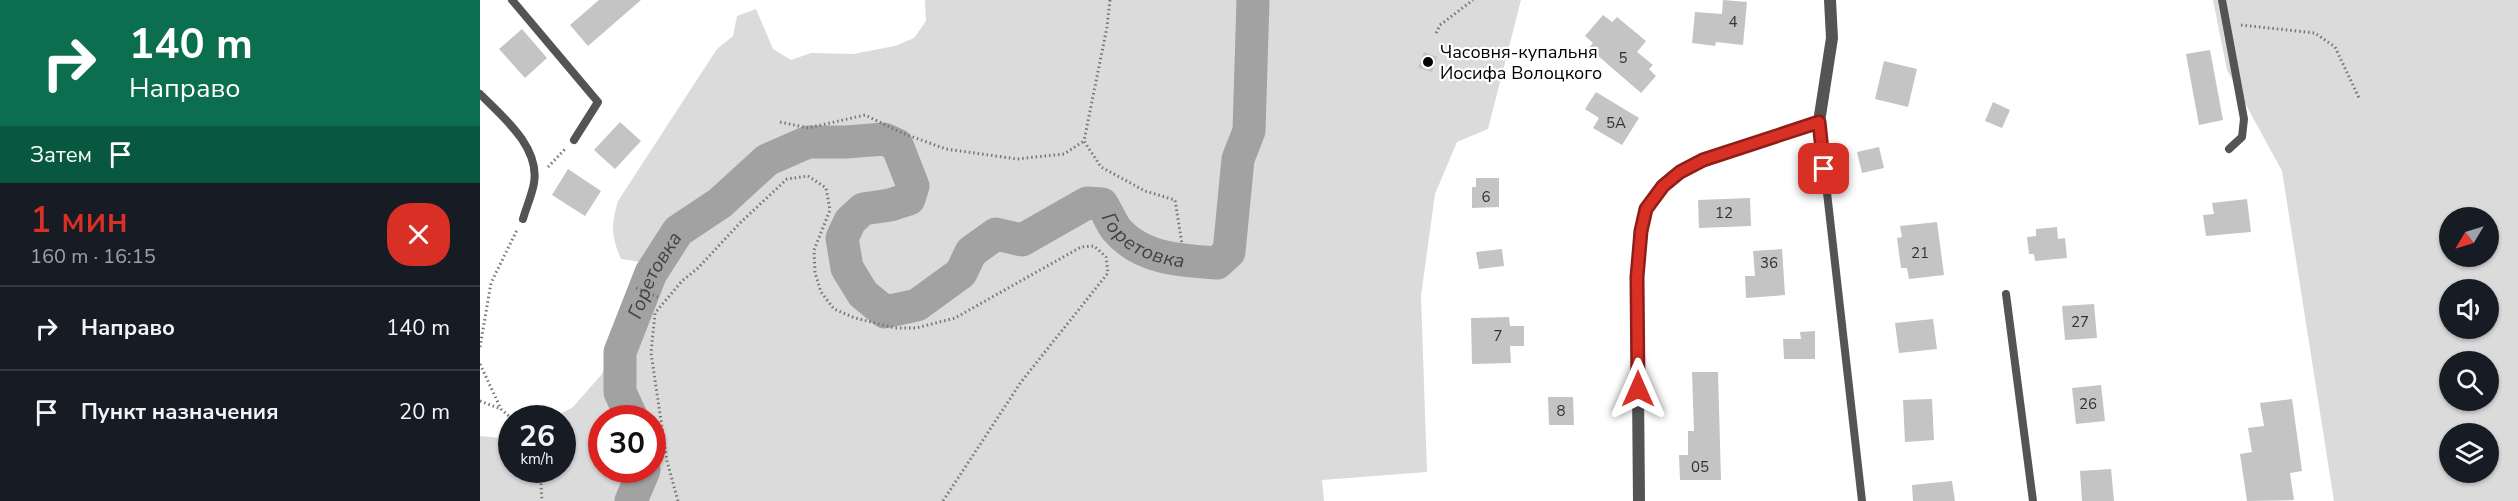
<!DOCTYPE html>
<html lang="ru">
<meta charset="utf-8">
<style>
:root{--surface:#171b24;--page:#20242c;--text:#f1f3f6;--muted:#9ea1a6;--line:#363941;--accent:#d93025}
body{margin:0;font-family:"Nunito Sans",sans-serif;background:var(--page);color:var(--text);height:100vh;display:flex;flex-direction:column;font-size:22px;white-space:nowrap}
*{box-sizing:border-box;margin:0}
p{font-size:20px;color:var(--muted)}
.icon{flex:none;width:33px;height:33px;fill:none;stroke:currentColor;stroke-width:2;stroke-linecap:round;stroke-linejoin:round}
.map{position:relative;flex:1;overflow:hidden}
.details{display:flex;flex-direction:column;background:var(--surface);width:480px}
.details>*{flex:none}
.top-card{background:#0b6e4f;color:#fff;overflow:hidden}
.needle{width:39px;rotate:232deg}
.fabs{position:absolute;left:1959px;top:207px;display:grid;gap:12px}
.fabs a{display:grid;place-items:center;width:60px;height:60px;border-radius:50%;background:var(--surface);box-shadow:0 2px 4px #0004;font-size:30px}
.speed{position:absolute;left:18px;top:405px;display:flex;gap:12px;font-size:30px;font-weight:700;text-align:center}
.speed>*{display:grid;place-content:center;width:78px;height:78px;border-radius:50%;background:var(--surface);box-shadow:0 2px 4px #0004;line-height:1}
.speed small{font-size:15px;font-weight:400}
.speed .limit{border:9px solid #d22;background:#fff;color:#111}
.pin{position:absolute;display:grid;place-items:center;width:51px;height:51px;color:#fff;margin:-26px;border-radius:12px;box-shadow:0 3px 9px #0006}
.me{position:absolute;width:66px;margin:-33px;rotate:0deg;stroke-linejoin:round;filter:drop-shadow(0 0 4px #0008)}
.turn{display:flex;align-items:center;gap:21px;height:126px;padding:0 30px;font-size:27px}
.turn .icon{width:78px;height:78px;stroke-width:2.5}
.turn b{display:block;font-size:42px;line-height:51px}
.then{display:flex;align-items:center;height:57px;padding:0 30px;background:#0003;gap:12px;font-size:22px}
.round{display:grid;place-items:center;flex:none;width:63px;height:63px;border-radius:24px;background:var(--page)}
.head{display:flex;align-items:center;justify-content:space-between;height:102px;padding:0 30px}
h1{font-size:36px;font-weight:600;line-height:45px;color:var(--accent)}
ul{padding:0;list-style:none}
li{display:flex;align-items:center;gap:18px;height:84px;padding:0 30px;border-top:2px solid var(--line)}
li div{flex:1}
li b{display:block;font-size:22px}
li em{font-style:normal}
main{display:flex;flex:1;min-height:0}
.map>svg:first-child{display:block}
.green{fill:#dbdbdb;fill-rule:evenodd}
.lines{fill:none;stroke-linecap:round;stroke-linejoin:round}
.river{stroke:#a2a2a2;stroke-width:33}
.building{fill:#c4c4c4}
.path{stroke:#767676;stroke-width:3;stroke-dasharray:1.5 3;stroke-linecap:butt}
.service{stroke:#545454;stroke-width:8}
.minor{stroke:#545454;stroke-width:12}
.route-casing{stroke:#8d1f18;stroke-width:15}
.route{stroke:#d93025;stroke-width:10}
.poi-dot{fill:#000;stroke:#fff;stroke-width:2}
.labels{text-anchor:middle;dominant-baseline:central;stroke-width:4.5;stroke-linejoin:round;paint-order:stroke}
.number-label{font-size:15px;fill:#313131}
.poi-label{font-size:18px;fill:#000;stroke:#fff;text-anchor:start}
.water-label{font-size:20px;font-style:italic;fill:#434343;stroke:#fff}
</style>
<main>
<section class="details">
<div class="top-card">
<div class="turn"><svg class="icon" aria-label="right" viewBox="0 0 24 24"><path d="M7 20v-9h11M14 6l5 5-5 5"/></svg><div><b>140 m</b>Направо</div></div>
<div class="then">Затем<svg class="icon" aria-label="arrive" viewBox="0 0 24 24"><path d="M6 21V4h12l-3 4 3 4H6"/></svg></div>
</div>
<div class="head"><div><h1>1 мин</h1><p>160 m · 16:15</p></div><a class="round" style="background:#d93025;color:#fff"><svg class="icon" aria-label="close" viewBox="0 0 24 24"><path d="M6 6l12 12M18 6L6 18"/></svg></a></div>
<ul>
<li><svg class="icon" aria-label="right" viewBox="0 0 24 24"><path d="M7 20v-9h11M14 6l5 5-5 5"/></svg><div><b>Направо</b></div><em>140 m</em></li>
<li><svg class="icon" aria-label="arrive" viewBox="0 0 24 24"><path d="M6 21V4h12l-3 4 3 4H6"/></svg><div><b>Пункт назначения</b></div><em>20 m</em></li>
</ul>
</section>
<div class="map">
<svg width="2038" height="501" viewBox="0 0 2038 501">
<rect width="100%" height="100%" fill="#fff"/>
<g class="green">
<path d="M 445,0 L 1041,0 L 1008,129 L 977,142 L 955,194 L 941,296 L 947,472 L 842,480 L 844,501 L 0,501 L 0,436 L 31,439 L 32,470 L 82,470 L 82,418 L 73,418 L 93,407 L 122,374 L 161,262 L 141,259 C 131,236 131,225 138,201 L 237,49 L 253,36 L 257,16 L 276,9 L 293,49 L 311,60 L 331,53 L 373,54 L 415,46 L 434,38 L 446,21 ZM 122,418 L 172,418 L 172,470 L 122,470 Z"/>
<path d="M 1733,0 L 2038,0 L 2038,501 L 1854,501 L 1802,171 L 1747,70 ZM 1970,218 L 2008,218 L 2008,256 L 1970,256 ZM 1970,290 L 2008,290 L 2008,328 L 1970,328 ZM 1970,362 L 2008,362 L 2008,400 L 1970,400 ZM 1970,434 L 2008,434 L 2008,472 L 1970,472 Z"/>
</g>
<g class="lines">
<g class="river">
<path id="s1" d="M 152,418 L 140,392 L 140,352 L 171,273 L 198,231 L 240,203 L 287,160 L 328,142 L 366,142 L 404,139 L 417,145 L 433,186 L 429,199 L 410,205 L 383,209 L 370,221 L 362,238 L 367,268 L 383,294 L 405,312 L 437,305 L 481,273 L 491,252 L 516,234 L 542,240 L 607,203 L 622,204 C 627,212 631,222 636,229 C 661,259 702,261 737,263 L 749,252 L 758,159 L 769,131 L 773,0"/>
<path d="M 151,501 L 164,470"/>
</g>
</g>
<g class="building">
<path d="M 119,0 L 161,0 L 108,46 L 90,25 Z"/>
<path d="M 1243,0 L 1267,2 L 1263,45 L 1236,42 L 1235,46 L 1212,43 L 1215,12 L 1242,14 Z"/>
<path d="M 1123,15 L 1132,22 L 1137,17 L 1166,41 L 1157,52 L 1173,65 L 1169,69 L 1176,76 L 1161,93 L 1109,48 L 1113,43 L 1105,36 Z"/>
<path d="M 42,29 L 67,58 L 45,78 L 19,49 Z"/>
<path d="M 1730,50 L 1743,120 L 1719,125 L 1706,54 Z"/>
<path d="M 944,52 L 957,57 L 952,72 L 938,68 Z"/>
<path d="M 1404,61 L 1437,69 L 1428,107 L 1395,99 Z"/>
<path d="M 1116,92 L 1159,118 L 1142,145 L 1113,128 L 1119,118 L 1105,109 Z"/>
<path d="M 1513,102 L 1530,110 L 1522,128 L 1505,121 Z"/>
<path d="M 140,122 L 161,141 L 135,169 L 114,150 Z"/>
<path d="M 1399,147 L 1404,168 L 1382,173 L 1377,152 Z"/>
<path d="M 88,169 L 121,191 L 105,216 L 72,195 Z"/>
<path d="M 996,178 L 1019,178 L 1019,207 L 992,208 L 992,187 L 996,187 Z"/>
<path d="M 1270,198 L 1271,226 L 1219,228 L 1218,200 Z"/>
<path d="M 1767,199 L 1771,232 L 1726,236 L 1723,215 L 1734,214 L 1732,203 Z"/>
<path d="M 1457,222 L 1464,275 L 1429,279 L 1427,268 L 1421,268 L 1417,238 L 1422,237 L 1420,226 Z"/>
<path d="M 1577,227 L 1578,239 L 1585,238 L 1587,258 L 1555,261 L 1554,254 L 1549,254 L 1547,237 L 1556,236 L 1556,229 Z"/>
<path d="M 1022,249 L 1024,266 L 999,269 L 996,252 Z"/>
<path d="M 1302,249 L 1305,295 L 1266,298 L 1265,276 L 1275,276 L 1273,251 Z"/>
<path d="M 1614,304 L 1617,338 L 1585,340 L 1582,306 Z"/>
<path d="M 1029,317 L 1030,326 L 1044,326 L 1044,346 L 1030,346 L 1031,363 L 992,364 L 991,318 Z"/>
<path d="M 1453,319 L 1457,349 L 1419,353 L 1415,323 Z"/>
<path d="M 1335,331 L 1335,359 L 1304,359 L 1303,339 L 1321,339 L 1320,332 Z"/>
<path d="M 1212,372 L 1238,372 L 1241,480 L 1200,480 L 1199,455 L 1208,455 L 1208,431 L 1214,431 Z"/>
<path d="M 1621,385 L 1625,421 L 1596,424 L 1592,388 Z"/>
<path d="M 1068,397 L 1093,397 L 1094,425 L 1069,425 Z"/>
<path d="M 1452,399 L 1454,440 L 1425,442 L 1423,400 Z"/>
<path d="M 1812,399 L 1822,471 L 1810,473 L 1814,500 L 1767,501 L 1760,454 L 1772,452 L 1768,428 L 1784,426 L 1780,403 Z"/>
<path d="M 1631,469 L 1634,501 L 1602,501 L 1600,471 Z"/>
<path d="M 1472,481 L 1475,501 L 1433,501 L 1432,485 Z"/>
</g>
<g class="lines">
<g class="path">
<path d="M 630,0 L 627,27 L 604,141 L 621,167 L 665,191 L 695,200 L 702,244"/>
<path d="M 1761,25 L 1835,33 L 1855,47 L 1880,100"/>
<path d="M 956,33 L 960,25 L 993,0"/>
<path d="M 300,122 L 328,128 L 385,115 L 422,133 L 466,149 L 537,159 L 584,154 L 604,141"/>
<path d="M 68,167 L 86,148"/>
<path d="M 156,288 L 178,297"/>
<path d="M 0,347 L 11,283 L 37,230"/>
<path d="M 0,364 L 21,409 L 32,419"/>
<path d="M 0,401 L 21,409"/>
<path d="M 60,470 L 62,501"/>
<path d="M 198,501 L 187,461 L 171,353 L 175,313 L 202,281 L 218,268 L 260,223 L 307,179 L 328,176 L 346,188 L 350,210 L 334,250 L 335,273 L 341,292 L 354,309 L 375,318 L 415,328 L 436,328 L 475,318 L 601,247 L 614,246 L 626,257 L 628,273 L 541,382 L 463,501"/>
</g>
<g class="service">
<path d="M 32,0 L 118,102 L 94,140"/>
<path d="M 1742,0 L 1764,119 L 1762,137 L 1749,149"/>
<path d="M 0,94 C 23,117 60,147 54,183 C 52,195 46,208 43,219"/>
<path d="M 1339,122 L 1382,501"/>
<path d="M 1526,294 L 1553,501"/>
</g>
<path class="minor" d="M 1159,501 L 1157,277 L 1160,231 L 1166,209 L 1183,186 L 1200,172 L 1223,160 L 1339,122 L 1352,38 L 1350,0"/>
</g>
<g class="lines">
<g class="route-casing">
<path id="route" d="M 1158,389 L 1157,277 L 1161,231 L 1166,209 L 1183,186 L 1200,172 L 1223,160 L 1339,122 L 1344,169"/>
</g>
<use href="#route" class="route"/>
</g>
<circle class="poi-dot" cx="948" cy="62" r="6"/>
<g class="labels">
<g class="number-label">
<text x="1253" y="22">4</text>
<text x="1143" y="58">5</text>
<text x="1136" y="123">5А</text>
<text x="1006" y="197">6</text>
<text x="1244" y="213">12</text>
<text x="1440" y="253">21</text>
<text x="1289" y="263">36</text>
<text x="1600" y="322">27</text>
<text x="1018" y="336">7</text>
<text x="1608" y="404">26</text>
<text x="1081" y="411">8</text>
<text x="1220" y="467">05</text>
</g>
<g class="poi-label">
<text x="960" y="52">Часовня-купальня<tspan x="960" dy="21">Иосифа Волоцкого</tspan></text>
</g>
<g class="water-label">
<text stroke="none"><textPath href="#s1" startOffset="1000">Горетовка</textPath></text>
<text stroke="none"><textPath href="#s1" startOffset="153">Горетовка</textPath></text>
</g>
</g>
</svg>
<div class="fabs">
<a><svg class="needle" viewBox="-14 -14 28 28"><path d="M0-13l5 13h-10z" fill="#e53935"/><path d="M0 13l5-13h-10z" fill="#9ea1a6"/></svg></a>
<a><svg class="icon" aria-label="sound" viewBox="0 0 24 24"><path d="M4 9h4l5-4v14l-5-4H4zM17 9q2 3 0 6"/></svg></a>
<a><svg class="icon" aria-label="search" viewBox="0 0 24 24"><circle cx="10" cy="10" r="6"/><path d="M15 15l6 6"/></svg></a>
<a><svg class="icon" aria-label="layers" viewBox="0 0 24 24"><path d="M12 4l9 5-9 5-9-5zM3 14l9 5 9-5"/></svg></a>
</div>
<div class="speed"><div>26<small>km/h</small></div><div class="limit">30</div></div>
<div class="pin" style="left:1344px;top:169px;background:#d93025"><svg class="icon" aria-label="arrive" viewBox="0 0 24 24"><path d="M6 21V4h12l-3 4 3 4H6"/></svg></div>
<svg class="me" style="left:1158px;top:389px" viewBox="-20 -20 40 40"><path d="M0-17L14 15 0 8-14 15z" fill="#d93025" stroke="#fff" stroke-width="4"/></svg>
</div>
</main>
